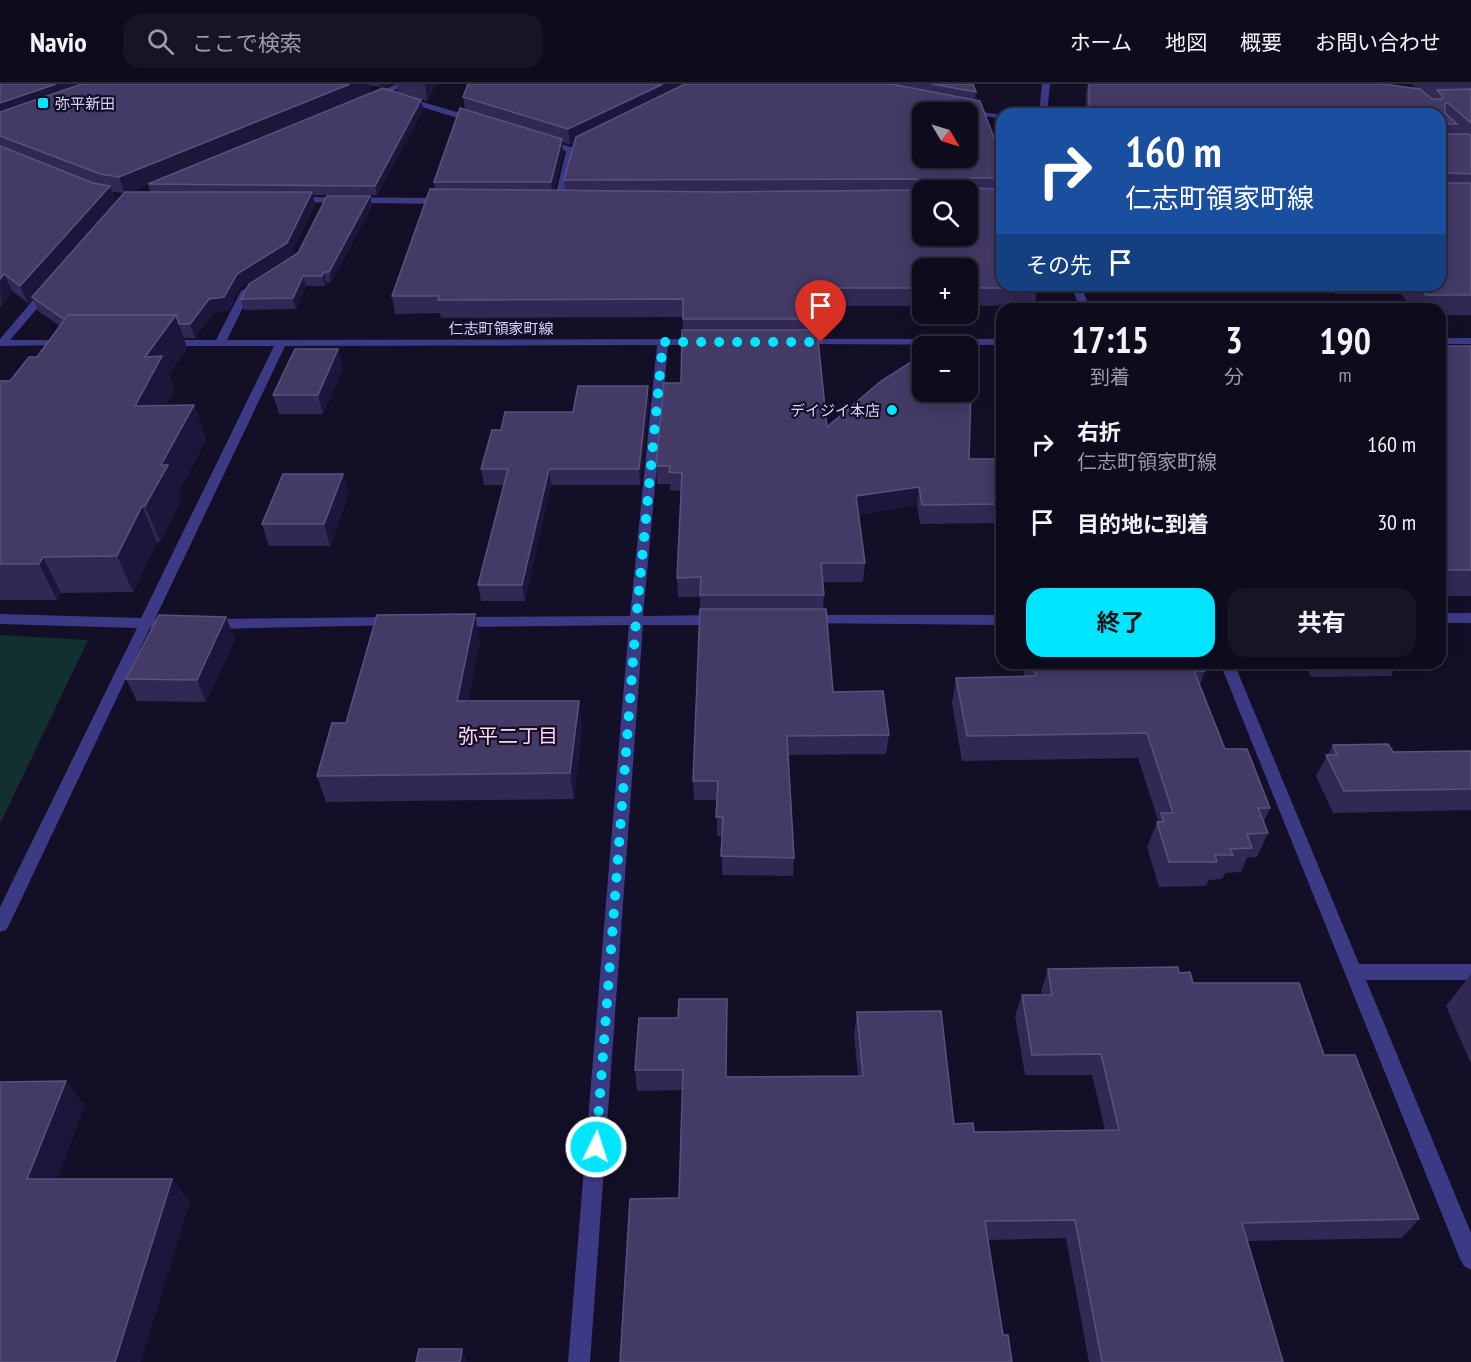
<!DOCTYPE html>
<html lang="ja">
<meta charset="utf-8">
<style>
:root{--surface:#0e0b1c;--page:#171425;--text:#f1f3f6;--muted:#9b9ba3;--line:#2e2b3b;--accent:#00e5ff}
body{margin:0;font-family:"PT Sans Narrow","Noto Sans JP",sans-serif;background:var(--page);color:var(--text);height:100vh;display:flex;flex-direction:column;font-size:22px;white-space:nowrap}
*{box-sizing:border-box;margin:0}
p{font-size:20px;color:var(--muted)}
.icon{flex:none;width:33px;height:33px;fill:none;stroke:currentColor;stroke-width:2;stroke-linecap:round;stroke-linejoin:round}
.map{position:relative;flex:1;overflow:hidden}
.details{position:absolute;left:996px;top:219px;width:450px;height:366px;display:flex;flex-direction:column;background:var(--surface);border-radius:18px;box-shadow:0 3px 15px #0003,0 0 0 2px var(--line)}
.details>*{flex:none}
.banner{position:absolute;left:996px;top:24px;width:450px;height:183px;border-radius:18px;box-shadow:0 3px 15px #0003,0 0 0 2px var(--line);background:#1a4fa0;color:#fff;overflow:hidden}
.needle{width:39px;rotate:128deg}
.tools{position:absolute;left:912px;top:18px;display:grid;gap:12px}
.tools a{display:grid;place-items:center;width:66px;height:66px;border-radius:12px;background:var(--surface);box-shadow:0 3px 15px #0003,0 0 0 2px var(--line);font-size:30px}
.pin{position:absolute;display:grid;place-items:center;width:51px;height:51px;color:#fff;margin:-62px -26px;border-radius:50% 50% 50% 0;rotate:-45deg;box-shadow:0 0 6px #0007}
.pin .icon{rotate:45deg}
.me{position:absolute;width:66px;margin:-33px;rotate:4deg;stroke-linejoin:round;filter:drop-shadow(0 0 4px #0008)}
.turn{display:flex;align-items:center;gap:21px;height:126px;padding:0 30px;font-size:27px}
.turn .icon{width:78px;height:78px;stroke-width:2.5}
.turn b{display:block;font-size:42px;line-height:51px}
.then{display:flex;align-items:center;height:57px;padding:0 30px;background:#0003;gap:12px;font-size:22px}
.eta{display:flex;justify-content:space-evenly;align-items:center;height:102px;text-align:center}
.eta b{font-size:36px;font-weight:700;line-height:42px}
.action{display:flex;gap:12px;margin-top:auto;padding:12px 30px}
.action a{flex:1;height:69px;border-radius:18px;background:var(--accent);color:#111;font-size:24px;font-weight:700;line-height:69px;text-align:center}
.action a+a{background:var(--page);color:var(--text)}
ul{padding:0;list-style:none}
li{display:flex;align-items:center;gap:18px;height:78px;padding:0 30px}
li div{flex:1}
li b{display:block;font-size:22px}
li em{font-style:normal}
header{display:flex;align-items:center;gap:36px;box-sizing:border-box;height:84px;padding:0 30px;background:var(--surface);border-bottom:2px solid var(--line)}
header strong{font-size:28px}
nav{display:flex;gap:33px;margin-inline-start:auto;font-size:21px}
.search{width:420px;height:54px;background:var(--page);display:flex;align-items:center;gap:15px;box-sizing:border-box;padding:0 21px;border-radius:18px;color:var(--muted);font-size:22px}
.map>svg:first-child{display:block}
.green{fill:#12302f}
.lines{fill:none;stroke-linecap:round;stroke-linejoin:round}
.minor{fill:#3d3a85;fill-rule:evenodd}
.wall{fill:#312854;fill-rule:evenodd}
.shaded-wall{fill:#1d163a}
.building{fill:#433a66;stroke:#5a527e;stroke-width:1.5;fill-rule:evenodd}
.route{stroke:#00e5ff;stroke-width:10;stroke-dasharray:0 18}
.poi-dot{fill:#00e5ff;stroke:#130f26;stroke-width:2}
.labels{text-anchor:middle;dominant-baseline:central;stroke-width:4.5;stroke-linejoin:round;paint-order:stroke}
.far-poi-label{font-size:15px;fill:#d9d4ff;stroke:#130f26;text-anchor:start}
.far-street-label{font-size:15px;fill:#d9d4ff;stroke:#130f26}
.neighbourhood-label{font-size:20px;fill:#ffd6f0;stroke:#130f26}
</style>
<header>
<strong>Navio</strong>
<div class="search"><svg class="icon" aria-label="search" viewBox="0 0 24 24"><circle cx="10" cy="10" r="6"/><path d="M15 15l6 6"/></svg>ここで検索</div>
<nav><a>ホーム</a><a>地図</a><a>概要</a><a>お問い合わせ</a></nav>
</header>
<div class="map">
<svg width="1471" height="1278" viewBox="0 0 1471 1278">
<rect width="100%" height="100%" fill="#130f26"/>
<path class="green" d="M 0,551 L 88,556 L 0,740 Z"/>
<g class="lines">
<g class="minor">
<path d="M 397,0 L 408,0 L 375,15 L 368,13 Z"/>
<path d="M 1042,0 L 1050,0 L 1047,30 L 1039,30 Z"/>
<path d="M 402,12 L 480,35 L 481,37 L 474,39 L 399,16 L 398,14 Z"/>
<path d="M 964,25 L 1002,31 L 1002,35 L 968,29 L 964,28 Z"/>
<path d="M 546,56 L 571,63 L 580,59 L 584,62 L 575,67 L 562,118 L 558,121 L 554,118 L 566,67 L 543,60 L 542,58 Z"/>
<path d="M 296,113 L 446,114 L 450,117 L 446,120 L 293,118 L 292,116 Z"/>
<path d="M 253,200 L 258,203 L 250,209 L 227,256 L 702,255 L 707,258 L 702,261 L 668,261 L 643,532 L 720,531 L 727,536 L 720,541 L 643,541 L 590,1278 L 568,1278 L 629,541 L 456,543 L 449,538 L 456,533 L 630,532 L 657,261 L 285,262 L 155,535 L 174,535 L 181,540 L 174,545 L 150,544 L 9,841 L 6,846 L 0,848 L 0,823 L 137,544 L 0,540 L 0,530 L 141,534 L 274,262 L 165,262 L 160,259 L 165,256 L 216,256 L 241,207 Z"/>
<path d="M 49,201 L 53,202 L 53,206 L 10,256 L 66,256 L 71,259 L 70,261 L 0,262 L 0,255 L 45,202 Z"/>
<path d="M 1071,201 L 1081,201 L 1090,225 L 1080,225 Z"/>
<rect x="1440" y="254" width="31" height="6"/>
<path d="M 798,255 L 1002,255 L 1002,261 L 794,260 L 794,256 Z"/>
<rect x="1440" y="529" width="31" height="10"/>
<path d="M 807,531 L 1002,531 L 1002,541 L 802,539 L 800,536 Z"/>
<path d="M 396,533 L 401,535 L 403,538 L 401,541 L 210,545 L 203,540 L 210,535 Z"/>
<path d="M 1220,579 L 1234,579 L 1359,880 L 1471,880 L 1471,896 L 1366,896 L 1471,1149 L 1471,1186 L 1464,1182 L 1460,1175 Z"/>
</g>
</g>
<g class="wall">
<path d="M 0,0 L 396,0 L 381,3 L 369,1 L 371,8 L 130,108 L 150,108 L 148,100 L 423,25 L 377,111 L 313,111 L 315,121 L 290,172 L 241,203 L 229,226 L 213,229 L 195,254 L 184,254 L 187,264 L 169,290 L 174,306 L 166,321 L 194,321 L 206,356 L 178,409 L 181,416 L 160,458 L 157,458 L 133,508 L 61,509 L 57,516 L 0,516 L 0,297 L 10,297 L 37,273 L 60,242 L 38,227 L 33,214 L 28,219 L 12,207 L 1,223 L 0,222 ZM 112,108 L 123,109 L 116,118 Z"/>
<path d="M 397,0 L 436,0 L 427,17 L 398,8 Z"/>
<path d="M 468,0 L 973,0 L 976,8 L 975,16 L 1002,75 L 1002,201 L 1038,204 L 1034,221 L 968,222 L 968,184 L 922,184 L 922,222 L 815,222 L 816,235 L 816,246 L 827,343 L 969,375 L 1002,402 L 1002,439 L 920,440 L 917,421 L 858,431 L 865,479 L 863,498 L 823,498 L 824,511 L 823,525 L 833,608 L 889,651 L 886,670 L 788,671 L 794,774 L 793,792 L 722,791 L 722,752 L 717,752 L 717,716 L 694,716 L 693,697 L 700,525 L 700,513 L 678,513 L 677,494 L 681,407 L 670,406 L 670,400 L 657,400 L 656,382 L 681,299 L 683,233 L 441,234 L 440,229 L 395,230 L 392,212 L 435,105 L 434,98 L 465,25 L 463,13 ZM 562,58 L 570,61 L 574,59 L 564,96 L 565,106 L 554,106 L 563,69 Z"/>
<path d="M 1088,0 L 1383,0 L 1416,4 L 1411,0 L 1471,0 L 1471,231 L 1440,231 L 1440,225 L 1413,225 L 1401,210 L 1335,210 L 1329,201 L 1440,201 L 1440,30 L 1086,30 L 1086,9 Z"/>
<path d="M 370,112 L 372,122 L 331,198 L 326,199 L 325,202 L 306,202 L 296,225 L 244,226 L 241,215 Z"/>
<rect x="1440" y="262" width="31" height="250"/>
<path d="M 338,265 L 343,284 L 323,330 L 279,330 L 273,311 Z"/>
<path d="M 649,318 L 640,401 L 551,401 L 525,517 L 481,517 L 478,501 L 504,401 L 484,401 L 481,385 L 501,346 L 573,328 Z"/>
<path d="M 343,390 L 348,411 L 330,462 L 269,462 L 262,440 Z"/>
<path d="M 235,555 L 206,618 L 137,617 L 126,595 Z"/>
<path d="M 480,556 L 468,617 L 579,617 L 582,643 L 574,715 L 326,718 L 317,692 L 346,639 Z"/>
<path d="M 1022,579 L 1202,579 L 1205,587 L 1200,601 L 1225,665 L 1270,724 L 1264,738 L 1268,749 L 1257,773 L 1247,774 L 1241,788 L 1225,789 L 1222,795 L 1209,796 L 1206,802 L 1159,803 L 1147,763 L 1158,736 L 1138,674 L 962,677 L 952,619 L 956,594 L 1025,593 Z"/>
<path d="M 1305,579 L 1397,579 L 1391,592 L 1311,593 Z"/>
<path d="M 1333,661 L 1393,668 L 1471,667 L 1471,726 L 1333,729 L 1316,692 Z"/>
<path d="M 1048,885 L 1179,889 L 1193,899 L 1324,971 L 1419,1135 L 1402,1154 L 1248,1157 L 1283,1278 L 1089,1278 L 1066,1154 L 988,1156 L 1003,1251 L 1012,1278 L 679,1114 L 682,1006 L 637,1007 L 635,986 L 678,934 L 727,993 L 858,992 L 854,950 L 857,928 L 954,1040 L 974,1048 L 1105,1046 L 1092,991 L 1025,991 L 1015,932 L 1022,911 L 1042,911 L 1041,907 Z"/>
<path d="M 1471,890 L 1471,980 L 1446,922 Z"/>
</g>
<g class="shaded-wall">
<path d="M 56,0 L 106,0 L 0,37 L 0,19 Z"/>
<path d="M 350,0 L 369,0 L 371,8 L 125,110 L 119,93 Z"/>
<path d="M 380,0 L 396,0 L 381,3 Z"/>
<path d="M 425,0 L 436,0 L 427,17 L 425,1 Z"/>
<path d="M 663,0 L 696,0 L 570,61 L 568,45 Z"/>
<path d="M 421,16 L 423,25 L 377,111 L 375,102 Z"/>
<path d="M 562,55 L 563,69 L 552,113 L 551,98 Z"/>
<path d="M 110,102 L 116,118 L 28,219 L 20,202 Z"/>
<path d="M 312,108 L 315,121 L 290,172 L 241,203 L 229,226 L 213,229 L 195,254 L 190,240 L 209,215 L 237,190 Z"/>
<path d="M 370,112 L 372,122 L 331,198 L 329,188 Z"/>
<path d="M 324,188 L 326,199 L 325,202 L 322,192 Z"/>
<path d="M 4,190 L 12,207 L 1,223 L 0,195 Z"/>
<path d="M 303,192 L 306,202 L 296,225 L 293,214 Z"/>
<path d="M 176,231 L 187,264 L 169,290 L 174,306 L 148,356 L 135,322 L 145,273 Z"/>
<path d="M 338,265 L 343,284 L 323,330 L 318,311 Z"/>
<path d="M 648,302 L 649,318 L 640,401 L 639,385 Z"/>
<path d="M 194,321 L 206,356 L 178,409 L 181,416 L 160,458 L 145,422 L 161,381 Z"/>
<path d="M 549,385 L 551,401 L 525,517 L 522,501 Z"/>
<path d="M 343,390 L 348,411 L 330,462 L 324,440 Z"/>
<path d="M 919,403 L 917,421 L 854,431 L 856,412 Z"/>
<path d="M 142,422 L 157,458 L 133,508 L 117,472 Z"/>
<path d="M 43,473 L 61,509 L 57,516 L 39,480 Z"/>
<path d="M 475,530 L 480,556 L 463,643 L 457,617 Z"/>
<path d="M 226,533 L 235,555 L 206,618 L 197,596 Z"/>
<path d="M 579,617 L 582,643 L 574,715 L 570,689 Z"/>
<path d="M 66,997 L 85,1022 L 48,1119 L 27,1095 Z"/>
<path d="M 172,1095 L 190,1118 L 141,1278 L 115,1278 Z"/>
<path d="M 462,1265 L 468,1278 L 460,1278 Z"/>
</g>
<g class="building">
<path d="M 0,0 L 56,0 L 0,19 Z"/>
<path d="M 82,0 L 350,0 L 119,93 L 100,90 L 0,52 L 0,28 Z"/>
<path d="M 468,0 L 663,0 L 568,45 L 463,13 Z"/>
<path d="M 685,0 L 891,0 L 980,17 L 1002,75 L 1002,94 L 970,94 L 968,96 L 969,104 L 1002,105 L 1002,201 L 1037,201 L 1038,204 L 968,204 L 968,184 L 922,184 L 922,204 L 813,204 L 816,235 L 683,235 L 683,215 L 438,216 L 439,212 L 392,212 L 430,105 L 723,108 L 924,106 L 926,103 L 924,95 L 564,96 L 576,53 ZM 922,28 L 968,28 L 968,74 L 922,74 ZM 922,106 L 968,106 L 968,152 L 922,152 Z"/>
<path d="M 932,0 L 973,0 L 976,8 Z"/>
<path d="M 1089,0 L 1383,0 L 1420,5 L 1432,15 L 1441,15 L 1443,13 L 1437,6 L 1471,5 L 1471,39 L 1448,19 L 1445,19 L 1445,29 L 1457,40 L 1445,40 L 1446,50 L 1469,50 L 1471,52 L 1471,90 L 1448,89 L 1445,97 L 1448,99 L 1471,99 L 1471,211 L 1426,211 L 1418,201 L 1440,201 L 1440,30 L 1089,30 Z"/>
<path d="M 383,4 L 421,16 L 375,102 L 148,100 Z"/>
<path d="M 460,24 L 562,55 L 551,98 L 434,98 Z"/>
<path d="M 0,62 L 93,99 L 110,102 L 20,202 L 4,190 L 0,195 Z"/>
<path d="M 125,108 L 312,108 L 287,159 L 237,190 L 224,213 L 209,215 L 190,240 L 179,240 L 176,231 L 68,231 L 65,236 L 32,213 Z"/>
<path d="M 327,112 L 370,112 L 329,188 L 324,188 L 322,192 L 303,192 L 293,214 L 241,215 L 249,200 L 298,169 Z"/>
<path d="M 68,231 L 176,231 L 145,273 L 162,272 L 135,322 L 194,321 L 161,381 L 168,381 L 145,422 L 142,422 L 117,472 L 43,473 L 39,480 L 0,480 L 0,297 L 10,297 L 29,273 L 37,273 Z"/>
<path d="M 682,246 L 817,246 L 827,343 L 881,297 L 922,271 L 922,308 L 968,307 L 971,308 L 969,375 L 995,375 L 1002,402 L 1002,420 L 922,421 L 919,403 L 856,412 L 865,479 L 821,479 L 824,511 L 700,511 L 701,493 L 677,494 L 682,389 L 669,388 L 670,382 L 656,382 L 664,299 L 681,299 Z"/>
<rect x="1440" y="262" width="31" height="224"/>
<path d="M 295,265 L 338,265 L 318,311 L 273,311 Z"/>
<path d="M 578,302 L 648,302 L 639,385 L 549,385 L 522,501 L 478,501 L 508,385 L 481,385 L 492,346 L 501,346 L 505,328 L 573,328 Z"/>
<path d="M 283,390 L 343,390 L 324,440 L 262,440 Z"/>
<path d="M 700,525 L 826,525 L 833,608 L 883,607 L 889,651 L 787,652 L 794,774 L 721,772 L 723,733 L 716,733 L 718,697 L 693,697 Z"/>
<path d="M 475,530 L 457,617 L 579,617 L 570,689 L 317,692 L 332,639 L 346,639 L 377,531 Z"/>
<path d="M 159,531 L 226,533 L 197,596 L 126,595 Z"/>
<path d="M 1033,579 L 1202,579 L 1205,587 L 1194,587 L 1225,665 L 1247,665 L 1270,724 L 1258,724 L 1268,749 L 1247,750 L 1252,764 L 1230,765 L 1233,771 L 1215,771 L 1217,778 L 1169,778 L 1157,738 L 1164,738 L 1161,729 L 1173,729 L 1147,649 L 967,652 L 956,594 L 1036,592 Z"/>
<path d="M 1388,660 L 1393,668 L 1471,667 L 1471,705 L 1344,707 L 1326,671 L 1337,671 L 1333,661 Z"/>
<path d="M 1178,883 L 1179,889 L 1190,888 L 1193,899 L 1299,899 L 1324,971 L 1355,971 L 1419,1135 L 1242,1139 L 1283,1278 L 1102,1278 L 1075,1136 L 985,1137 L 1003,1251 L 1008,1251 L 1012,1278 L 620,1278 L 630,1115 L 679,1114 L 683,986 L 635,986 L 639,934 L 678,934 L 679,915 L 727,915 L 726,993 L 863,992 L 857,928 L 941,927 L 954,1040 L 973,1039 L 974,1048 L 1119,1046 L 1101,970 L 1032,971 L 1022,911 L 1052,911 L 1048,885 Z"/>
<path d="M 66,997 L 27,1095 L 172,1095 L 115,1278 L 0,1278 L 0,998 Z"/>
<path d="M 419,1265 L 462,1265 L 460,1278 L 416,1278 Z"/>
</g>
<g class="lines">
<path class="route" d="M 596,1063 L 636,537 L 663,258 L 821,258"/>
</g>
<g class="poi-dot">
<rect x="37" y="13" width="12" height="12" rx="3"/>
<circle cx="892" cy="326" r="6"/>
</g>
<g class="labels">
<g class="far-poi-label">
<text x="55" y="19">弥平新田</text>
<text x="880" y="326" text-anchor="end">デイジイ本店</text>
</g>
<g class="far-street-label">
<text x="501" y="244">仁志町領家町線</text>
</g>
<g class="neighbourhood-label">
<text x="508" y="652">弥平二丁目</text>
</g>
</g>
</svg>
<div class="tools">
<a><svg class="needle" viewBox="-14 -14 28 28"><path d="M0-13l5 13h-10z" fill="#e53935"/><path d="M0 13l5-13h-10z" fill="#9b9ba3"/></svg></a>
<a><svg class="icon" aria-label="search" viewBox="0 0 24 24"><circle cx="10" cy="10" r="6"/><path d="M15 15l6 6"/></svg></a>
<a>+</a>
<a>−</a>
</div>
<div class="pin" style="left:821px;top:258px;background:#d93025"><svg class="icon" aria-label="arrive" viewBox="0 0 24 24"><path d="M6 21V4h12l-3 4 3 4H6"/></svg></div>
<svg class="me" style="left:596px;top:1063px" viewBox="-20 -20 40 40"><circle r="17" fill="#00e5ff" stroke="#fff" stroke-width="3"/><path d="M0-11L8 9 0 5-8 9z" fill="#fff"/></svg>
<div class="banner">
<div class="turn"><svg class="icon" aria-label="right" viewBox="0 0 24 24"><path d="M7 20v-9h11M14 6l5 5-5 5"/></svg><div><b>160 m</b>仁志町領家町線</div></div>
<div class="then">その先<svg class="icon" aria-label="arrive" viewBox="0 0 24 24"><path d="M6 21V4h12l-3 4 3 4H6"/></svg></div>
</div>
<section class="details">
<div class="eta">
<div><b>17:15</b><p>到着</p></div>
<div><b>3</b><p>分</p></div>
<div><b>190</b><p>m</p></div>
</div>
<ul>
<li><svg class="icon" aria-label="right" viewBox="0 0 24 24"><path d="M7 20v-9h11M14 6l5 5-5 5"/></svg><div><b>右折</b><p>仁志町領家町線</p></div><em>160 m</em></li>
<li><svg class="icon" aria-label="arrive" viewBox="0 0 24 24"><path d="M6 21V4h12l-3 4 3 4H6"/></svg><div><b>目的地に到着</b></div><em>30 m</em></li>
</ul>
<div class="action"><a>終了</a><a>共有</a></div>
</section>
</div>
